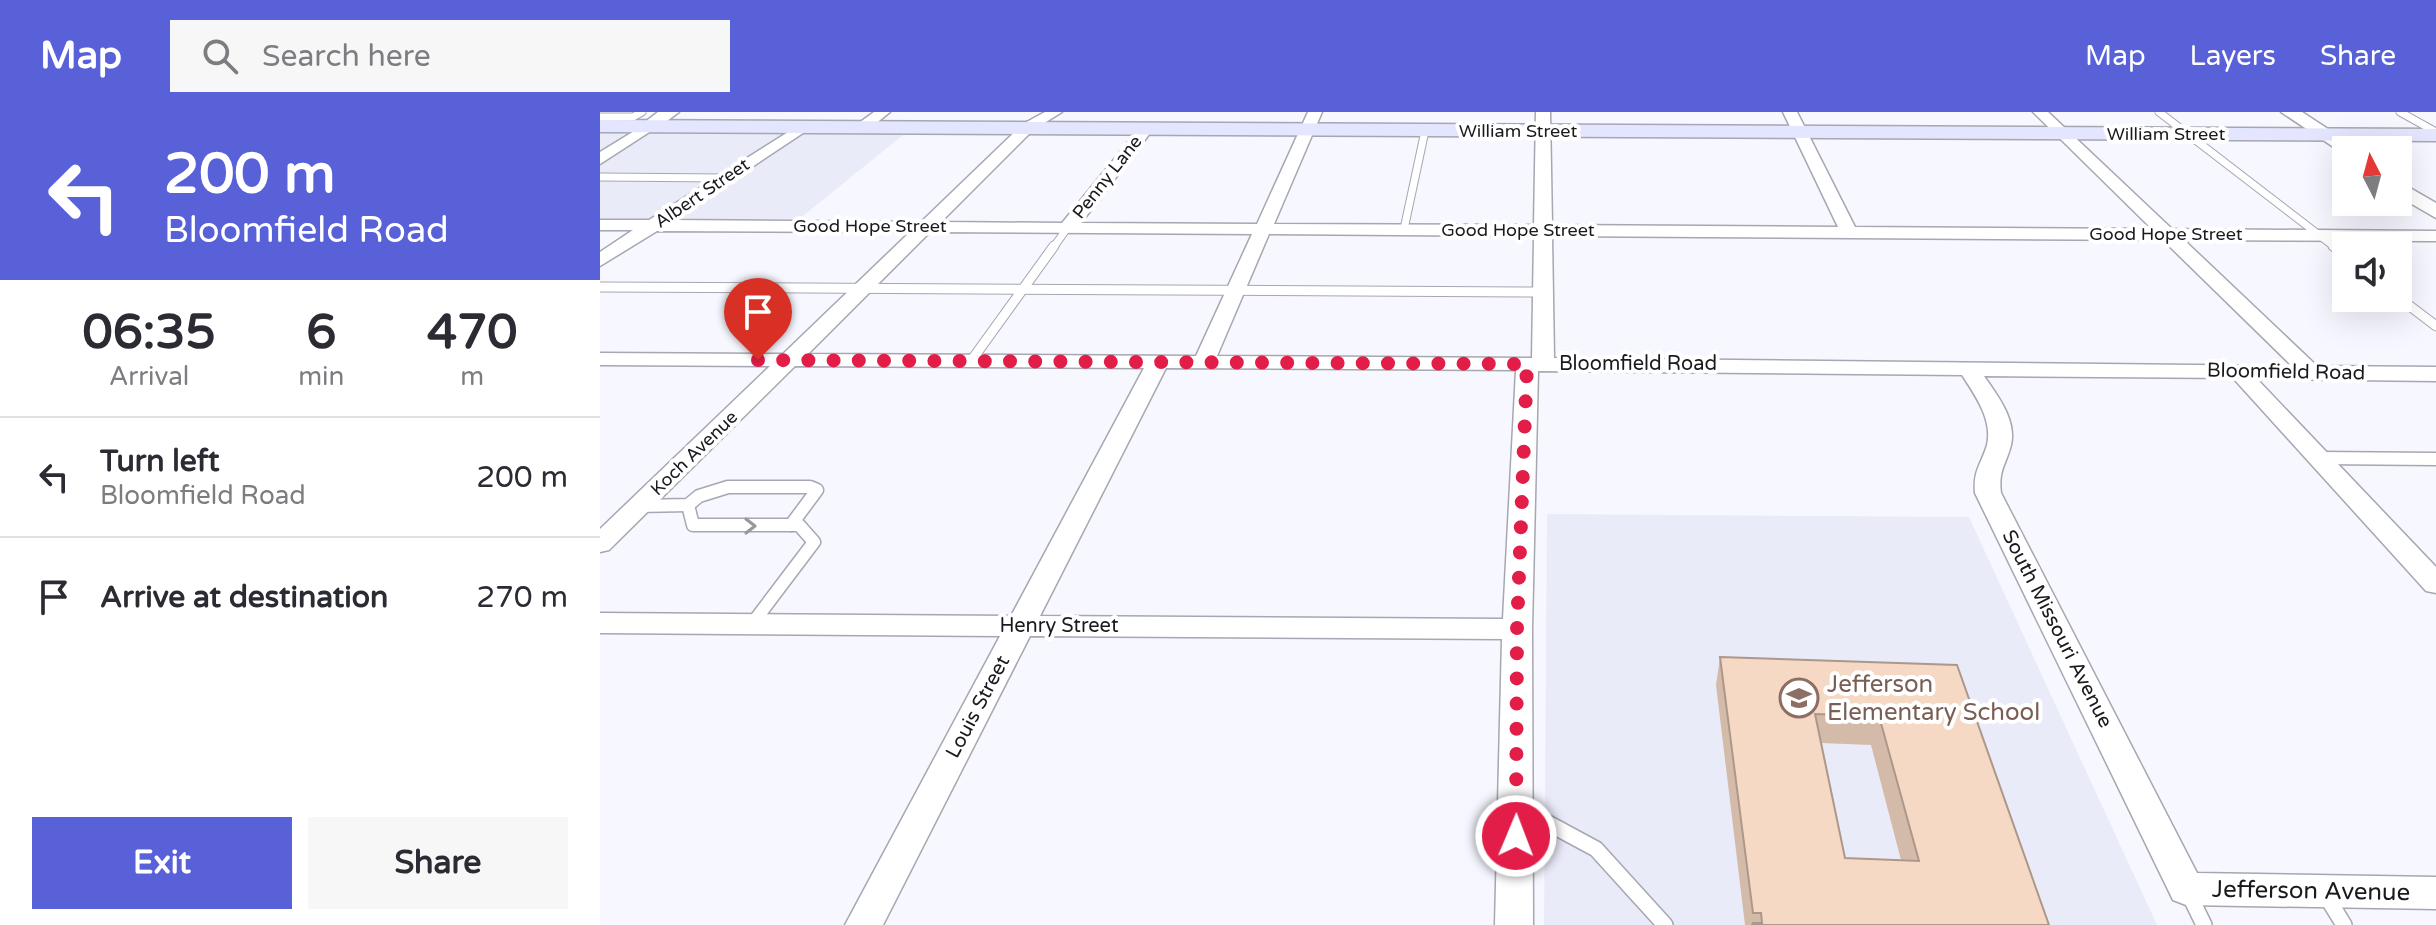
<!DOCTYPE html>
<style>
:root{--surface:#fff;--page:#f7f7f7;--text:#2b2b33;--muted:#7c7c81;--line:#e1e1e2;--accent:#5861d8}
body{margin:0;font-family:"Varela Round",sans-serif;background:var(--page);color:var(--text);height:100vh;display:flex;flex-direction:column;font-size:30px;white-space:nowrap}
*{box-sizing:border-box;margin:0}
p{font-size:26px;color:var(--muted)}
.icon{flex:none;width:44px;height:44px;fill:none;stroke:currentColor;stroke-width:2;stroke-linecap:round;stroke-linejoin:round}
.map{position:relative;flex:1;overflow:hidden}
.panel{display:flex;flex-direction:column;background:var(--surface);width:600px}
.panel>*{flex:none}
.top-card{background:#5861d8;color:#fff;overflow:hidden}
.needle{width:52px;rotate:354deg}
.tools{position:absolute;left:1732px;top:24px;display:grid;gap:16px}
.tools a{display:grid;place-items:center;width:80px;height:80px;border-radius:0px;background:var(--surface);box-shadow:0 8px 32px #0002;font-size:40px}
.pin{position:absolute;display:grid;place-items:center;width:68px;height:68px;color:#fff;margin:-82px -34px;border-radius:50% 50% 50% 0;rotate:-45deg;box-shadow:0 0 8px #0007}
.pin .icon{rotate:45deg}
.me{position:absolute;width:88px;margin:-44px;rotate:1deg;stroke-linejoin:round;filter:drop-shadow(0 0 6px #0008)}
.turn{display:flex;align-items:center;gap:28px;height:168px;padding:0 32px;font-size:36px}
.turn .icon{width:104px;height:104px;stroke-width:2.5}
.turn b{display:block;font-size:56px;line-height:68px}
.eta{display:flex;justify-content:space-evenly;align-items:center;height:136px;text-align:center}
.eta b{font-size:48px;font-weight:700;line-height:56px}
.cta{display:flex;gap:16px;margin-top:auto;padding:16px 32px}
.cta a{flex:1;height:92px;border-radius:0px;background:var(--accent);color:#fff;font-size:32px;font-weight:700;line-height:92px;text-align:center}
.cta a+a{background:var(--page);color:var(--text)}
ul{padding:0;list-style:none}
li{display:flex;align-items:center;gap:24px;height:120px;padding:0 32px;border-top:2px solid var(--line)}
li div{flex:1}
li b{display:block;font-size:30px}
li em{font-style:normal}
header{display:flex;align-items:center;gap:48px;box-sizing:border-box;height:112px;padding:0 40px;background:var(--accent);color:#fff}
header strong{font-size:38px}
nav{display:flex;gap:44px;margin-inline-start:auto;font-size:28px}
.search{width:560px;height:72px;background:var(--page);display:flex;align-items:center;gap:20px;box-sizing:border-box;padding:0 28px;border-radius:0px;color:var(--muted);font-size:30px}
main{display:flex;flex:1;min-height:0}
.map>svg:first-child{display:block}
.built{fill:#eaebf9}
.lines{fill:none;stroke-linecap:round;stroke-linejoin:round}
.service-far3-casing{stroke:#a6a7b0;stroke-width:9}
.service-far2-casing{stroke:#a6a7b0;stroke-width:11}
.service-far1-casing{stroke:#a6a7b0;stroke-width:15}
.service-casing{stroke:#a6a7b0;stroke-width:18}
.minor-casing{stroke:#a6a7b0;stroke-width:3}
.tertiary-casing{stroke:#a6a7b0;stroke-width:3}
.secondary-casing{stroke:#a6a7b0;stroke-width:3}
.service-far3{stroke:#fff;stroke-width:7}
.service-far2{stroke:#fff;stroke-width:9}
.service-far1{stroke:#fff;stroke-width:12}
.service{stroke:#fff;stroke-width:15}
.minor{fill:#fff;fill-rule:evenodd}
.tertiary{fill:#fff;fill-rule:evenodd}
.secondary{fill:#e4e5fe;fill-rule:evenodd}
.wall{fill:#d4bba9;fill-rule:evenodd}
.building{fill:#f6d9c5;stroke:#ac988a;stroke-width:2;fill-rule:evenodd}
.oneway{stroke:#98989a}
.route{stroke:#e11d48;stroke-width:14;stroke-dasharray:0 25.2}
.labels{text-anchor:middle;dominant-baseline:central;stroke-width:8;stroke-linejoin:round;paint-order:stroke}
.far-street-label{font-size:18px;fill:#1a1a1e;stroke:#fff}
.street-label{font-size:20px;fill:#1a1a1e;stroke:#fff}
.near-education-label{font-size:24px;fill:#785e54;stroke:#fff;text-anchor:start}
.near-street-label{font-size:24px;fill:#1a1a1e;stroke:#fff}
</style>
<header>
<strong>Map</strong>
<div class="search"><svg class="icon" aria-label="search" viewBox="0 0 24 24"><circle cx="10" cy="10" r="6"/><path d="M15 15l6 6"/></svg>Search here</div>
<nav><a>Map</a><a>Layers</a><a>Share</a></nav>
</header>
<main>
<section class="panel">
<div class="top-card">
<div class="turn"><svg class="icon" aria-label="left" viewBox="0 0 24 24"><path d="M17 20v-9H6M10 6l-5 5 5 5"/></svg><div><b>200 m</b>Bloomfield Road</div></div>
</div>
<div class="eta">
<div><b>06:35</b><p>Arrival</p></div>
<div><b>6</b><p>min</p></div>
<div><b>470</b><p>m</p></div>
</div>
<ul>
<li><svg class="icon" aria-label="left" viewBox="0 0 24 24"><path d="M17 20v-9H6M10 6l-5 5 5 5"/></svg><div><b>Turn left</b><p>Bloomfield Road</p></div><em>200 m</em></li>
<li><svg class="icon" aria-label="arrive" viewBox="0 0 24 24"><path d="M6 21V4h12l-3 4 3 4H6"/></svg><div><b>Arrive at destination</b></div><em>270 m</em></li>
</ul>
<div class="cta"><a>Exit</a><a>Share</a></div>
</section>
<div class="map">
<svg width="1836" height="813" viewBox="0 0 1836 813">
<rect width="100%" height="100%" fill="#f6f7ff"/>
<g class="built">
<path d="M 308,19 L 182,121 L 0,120 L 0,20 Z"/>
<path d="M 947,402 L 1369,405 L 1557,813 L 944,813 Z"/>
</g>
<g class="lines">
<g class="service-far3-casing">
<g id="service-far3">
<path d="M 1559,0 L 1736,136"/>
<path d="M 1800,0 L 1836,20"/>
<path d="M 0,5 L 33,5 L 42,0"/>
<path d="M 0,65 L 124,66"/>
<path d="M 804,117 L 825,19"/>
<path d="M 453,136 L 468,115"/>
</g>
</g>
<g class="service-far2-casing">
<g id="service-far2">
<path d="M 1733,134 L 1746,144"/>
<path d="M 0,175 L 942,180"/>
<path d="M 1798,185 L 1836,214"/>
<path d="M 371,249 L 454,134"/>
</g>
</g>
<g class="service-far1-casing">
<g id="service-far1">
<path d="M 1719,346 L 1836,347"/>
<path d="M 88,393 L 93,413 L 199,413 L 214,430 L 152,512"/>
<path d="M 38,394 L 88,393 L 99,384 L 128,375 L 210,375 L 217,378 L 191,413"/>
</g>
</g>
<g class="service-casing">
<g id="service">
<path d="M 920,696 L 996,737 L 1065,813"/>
<path d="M 1588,780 L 1604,813"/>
<path d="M 1725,782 L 1744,813"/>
</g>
</g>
<g class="minor-casing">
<g id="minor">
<path d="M 274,0 L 290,0 L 269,17 L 259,17 L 259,11 Z"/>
<path d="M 445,0 L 462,0 L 433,18 L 341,110 L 462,111 L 542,13 L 547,12 L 554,16 L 481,111 L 657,112 L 708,0 L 722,0 L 674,112 L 934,113 L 936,0 L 950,0 L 952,113 L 1238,115 L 1183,0 L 1197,0 L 1255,115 L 1552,117 L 1433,0 L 1448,0 L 1572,117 L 1836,119 L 1836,129 L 1584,128 L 1717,254 L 1836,255 L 1836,269 L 1657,267 L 1836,455 L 1836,481 L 1826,479 L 1633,266 L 1384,264 C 1397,283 1417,308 1411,333 C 1406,353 1398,358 1401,381 L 1597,761 L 1836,765 L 1836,797 L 1586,793 L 1573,788 L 1375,381 C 1373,358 1381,353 1387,333 C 1393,308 1375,283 1362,263 L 938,259 L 932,517 L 933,813 L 895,813 L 902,527 L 430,524 L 283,813 L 245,813 L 400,524 L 0,521 L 0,501 L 411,504 L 544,256 L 195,254 L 9,438 L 0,440 L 0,417 L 170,254 L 0,253 L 0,241 L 183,242 L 310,120 L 57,119 L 0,154 L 0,140 L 33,118 L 0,118 L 0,108 L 49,108 L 204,10 L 209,11 L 209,17 L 72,108 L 321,110 L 423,12 ZM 330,120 L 652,122 L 596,244 L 208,242 ZM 669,122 L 934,124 L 932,246 L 617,244 ZM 952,124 L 1563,128 L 1692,254 L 954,246 ZM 566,256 L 916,258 L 903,507 L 440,504 Z"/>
<path d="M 49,10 L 54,11 L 54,17 L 0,52 L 0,40 Z"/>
</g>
</g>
<g class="tertiary-casing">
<g id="tertiary">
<path d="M 58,0 L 79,0 L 55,18 L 43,18 L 40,14 Z"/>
<path d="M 1681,0 L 1702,0 L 1760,38 L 1746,38 L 1744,42 Z"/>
<path d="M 1798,69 L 1836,91 L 1836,106 L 1798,84 Z"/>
</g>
</g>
<g class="secondary-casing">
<path id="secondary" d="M 0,8 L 1836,17 L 1836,29 L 0,20 Z"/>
</g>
<use href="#service-far3" class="service-far3"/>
<use href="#service-far2" class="service-far2"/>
<use href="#service-far1" class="service-far1"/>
<use href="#service" class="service"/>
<use href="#minor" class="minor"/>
<use href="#tertiary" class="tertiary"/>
<use href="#secondary" class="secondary"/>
</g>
<path class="wall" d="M 1120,545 L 1357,553 L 1449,813 L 1145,813 L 1116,573 ZM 1221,631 L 1271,633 L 1301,748 L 1245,746 Z"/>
<path class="building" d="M 1120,545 L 1357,553 L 1449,813 L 1152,813 L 1153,811 L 1162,811 L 1161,801 L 1153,801 ZM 1215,602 L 1279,604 L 1319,749 L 1245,746 Z"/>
<defs><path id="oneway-chevron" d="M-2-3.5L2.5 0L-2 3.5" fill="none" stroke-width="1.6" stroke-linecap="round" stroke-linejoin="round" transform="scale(2)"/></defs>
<use class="oneway" href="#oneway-chevron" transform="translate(150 414)"/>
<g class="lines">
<path class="route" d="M 158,248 L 927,252 L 917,517 L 916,724"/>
</g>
<defs>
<g id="school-ring" transform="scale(2)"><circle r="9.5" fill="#fff" stroke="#8d6e63" stroke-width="1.5"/><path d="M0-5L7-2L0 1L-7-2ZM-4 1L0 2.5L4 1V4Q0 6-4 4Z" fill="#8d6e63"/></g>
</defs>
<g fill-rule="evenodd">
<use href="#school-ring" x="1199" y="586"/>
</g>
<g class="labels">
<g class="far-street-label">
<text x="918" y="19">William Street</text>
<text x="1566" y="22">William Street</text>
<text transform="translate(507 65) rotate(-52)">Penny Lane</text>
<text transform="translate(102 81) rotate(-34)">Albert Street</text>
<text x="270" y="114">Good Hope Street</text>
<text x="918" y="118">Good Hope Street</text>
<text x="1566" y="122">Good Hope Street</text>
<text transform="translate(94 341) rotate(-44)">Koch Avenue</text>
</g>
<g class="street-label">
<text x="1038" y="252">Bloomfield Road</text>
<text transform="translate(1686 260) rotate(1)">Bloomfield Road</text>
<text x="459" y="514">Henry Street</text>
<text transform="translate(1457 517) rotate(63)">South Missouri Avenue</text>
<text transform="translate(378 595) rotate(-62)">Louis Street</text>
</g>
<g class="near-education-label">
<text x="1227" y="572">Jefferson<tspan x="1227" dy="28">Elementary School</tspan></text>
</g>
<g class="near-street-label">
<text transform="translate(1711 779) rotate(1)">Jefferson Avenue</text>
</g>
</g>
</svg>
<div class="tools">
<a><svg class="needle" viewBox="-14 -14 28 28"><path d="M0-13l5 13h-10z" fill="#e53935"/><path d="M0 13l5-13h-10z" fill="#7c7c81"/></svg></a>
<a><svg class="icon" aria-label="sound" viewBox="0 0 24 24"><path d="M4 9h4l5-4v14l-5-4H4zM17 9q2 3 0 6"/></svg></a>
</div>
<div class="pin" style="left:158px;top:248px;background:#d93025"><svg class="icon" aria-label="arrive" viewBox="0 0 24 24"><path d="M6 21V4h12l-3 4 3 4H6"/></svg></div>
<svg class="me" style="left:916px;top:724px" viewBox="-20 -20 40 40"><circle r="17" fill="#e11d48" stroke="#fff" stroke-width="3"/><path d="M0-11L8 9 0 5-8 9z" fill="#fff"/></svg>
</div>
</main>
